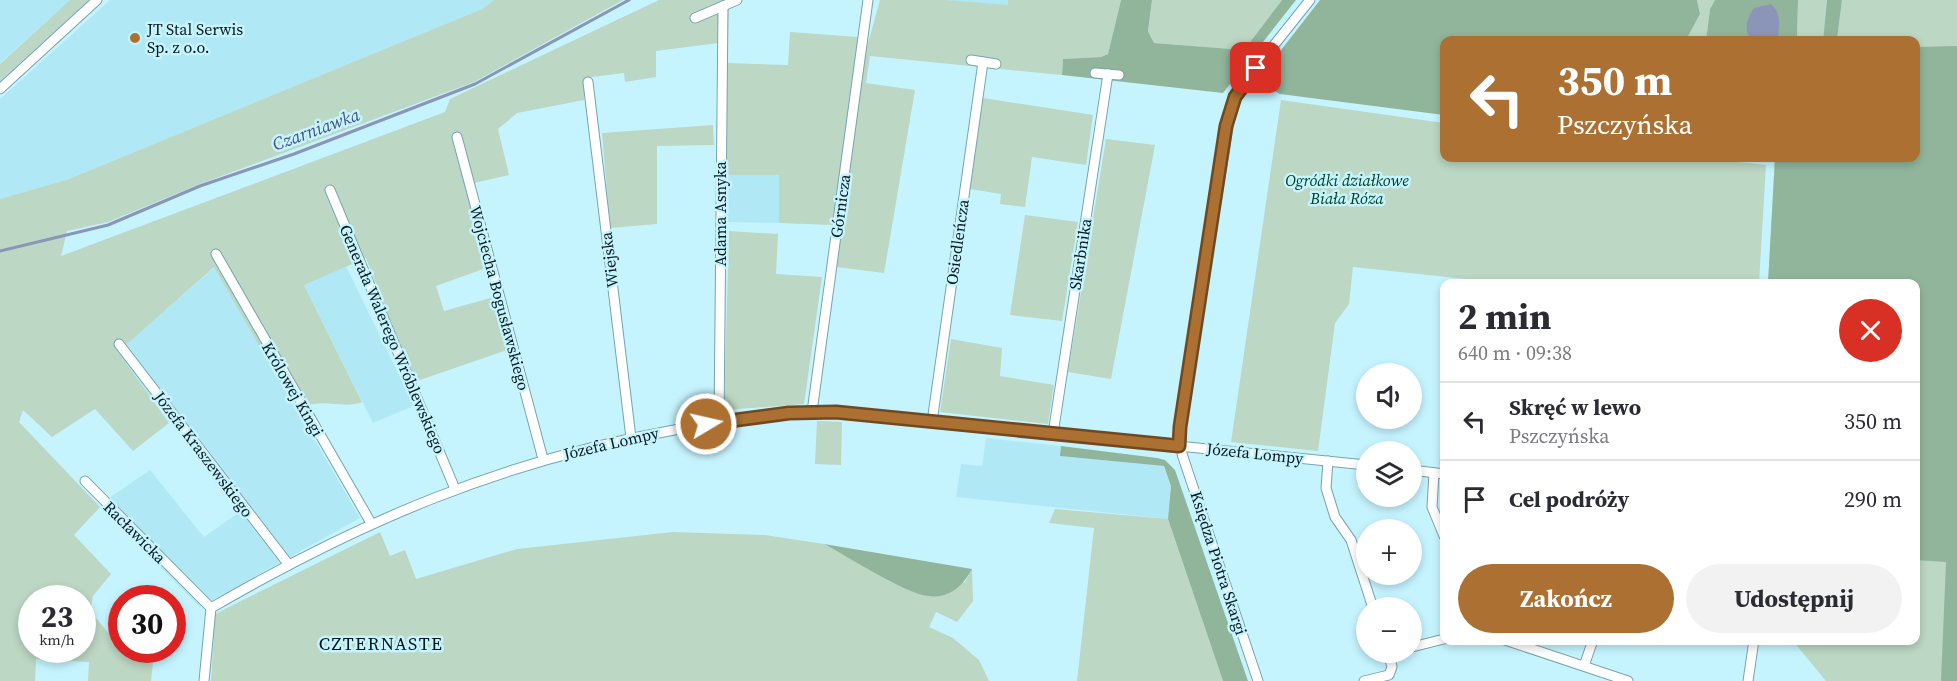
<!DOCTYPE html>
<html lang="pl">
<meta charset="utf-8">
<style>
:root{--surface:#fff;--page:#f2f2f3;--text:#2b2b33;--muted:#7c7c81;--line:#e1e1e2;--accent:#ac7132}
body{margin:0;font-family:"Source Serif 4",serif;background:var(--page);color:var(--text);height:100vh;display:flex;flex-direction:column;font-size:22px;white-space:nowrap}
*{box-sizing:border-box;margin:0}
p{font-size:20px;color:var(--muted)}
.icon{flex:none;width:33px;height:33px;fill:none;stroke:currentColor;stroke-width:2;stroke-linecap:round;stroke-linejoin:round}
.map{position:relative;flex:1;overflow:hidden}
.drawer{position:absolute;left:1440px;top:279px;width:480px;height:366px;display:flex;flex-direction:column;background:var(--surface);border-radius:12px;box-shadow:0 3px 9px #0003}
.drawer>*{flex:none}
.guide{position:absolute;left:1440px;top:36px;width:480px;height:126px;border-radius:12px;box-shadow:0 3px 9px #0003;background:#ac7132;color:#fff;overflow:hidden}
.buttons{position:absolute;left:1356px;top:363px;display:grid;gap:12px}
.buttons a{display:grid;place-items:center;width:66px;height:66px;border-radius:50%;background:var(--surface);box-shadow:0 3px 9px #0003;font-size:30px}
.speed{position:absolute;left:18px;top:585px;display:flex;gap:12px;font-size:30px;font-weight:700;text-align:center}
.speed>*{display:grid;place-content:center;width:78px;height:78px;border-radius:50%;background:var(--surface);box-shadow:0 3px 9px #0003;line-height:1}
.speed small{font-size:15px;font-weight:400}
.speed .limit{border:9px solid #d22;background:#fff;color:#111}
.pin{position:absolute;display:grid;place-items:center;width:51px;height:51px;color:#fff;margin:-26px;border-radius:12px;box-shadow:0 3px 9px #0006}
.me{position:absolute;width:66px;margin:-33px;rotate:81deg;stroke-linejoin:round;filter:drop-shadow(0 0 4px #0008)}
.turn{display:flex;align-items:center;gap:21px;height:126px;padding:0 18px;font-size:27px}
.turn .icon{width:78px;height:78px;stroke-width:2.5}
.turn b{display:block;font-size:42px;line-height:51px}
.round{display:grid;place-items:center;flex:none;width:63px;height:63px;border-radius:32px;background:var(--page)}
.head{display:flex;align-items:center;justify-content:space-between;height:102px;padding:0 18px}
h1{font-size:36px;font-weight:700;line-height:45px}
.cta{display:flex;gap:12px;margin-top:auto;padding:12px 18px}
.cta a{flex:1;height:69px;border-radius:36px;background:var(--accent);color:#fff;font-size:24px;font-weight:700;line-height:69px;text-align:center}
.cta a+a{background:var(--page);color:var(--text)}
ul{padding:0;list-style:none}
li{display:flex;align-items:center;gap:18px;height:78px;padding:0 18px;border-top:2px solid var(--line)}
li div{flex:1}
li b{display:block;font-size:22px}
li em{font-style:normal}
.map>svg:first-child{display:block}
.built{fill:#b0e9f5}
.green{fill:#bcd7c3;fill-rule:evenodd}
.forest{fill:#91b59b}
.water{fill:#8b95b8}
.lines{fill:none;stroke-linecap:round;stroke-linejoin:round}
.stream{stroke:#8b95b8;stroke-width:3}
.minor-casing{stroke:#77a3ad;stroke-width:11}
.minor{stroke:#fff;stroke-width:9}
.route-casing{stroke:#704920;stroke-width:15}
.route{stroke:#ac7132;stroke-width:10}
.poi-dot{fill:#ac7132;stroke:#c5f4ff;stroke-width:2}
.labels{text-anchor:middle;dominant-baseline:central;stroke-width:5;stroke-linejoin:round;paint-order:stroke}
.poi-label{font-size:16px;fill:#07191c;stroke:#c5f4ff;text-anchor:start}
.park-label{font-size:16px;font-style:italic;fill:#014221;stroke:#c5f4ff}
.street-label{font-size:16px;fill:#07191c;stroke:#c5f4ff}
.water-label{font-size:18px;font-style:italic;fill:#475386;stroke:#c5f4ff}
.neighbourhood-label{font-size:18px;letter-spacing:1.5px;fill:#07191c;stroke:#c5f4ff}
</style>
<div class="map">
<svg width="1957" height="681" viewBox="0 0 1957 681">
<rect width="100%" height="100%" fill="#c5f4ff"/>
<g class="built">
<path d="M 0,0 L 70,0 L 0,63 Z"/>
<path d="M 110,0 L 494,0 L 482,9 L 69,179 L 0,199 L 0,99 Z"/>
<path d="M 947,0 L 1008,0 L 1008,5 L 975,3 Z"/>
<path d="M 724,175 L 780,175 L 779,223 L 723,222 Z"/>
<path d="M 346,266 L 414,406 L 373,423 L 304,285 Z"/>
<path d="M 215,267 L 360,518 L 200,607 L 100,507 L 112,496 L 150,470 L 204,537 L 238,513 L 117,352 Z"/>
<path d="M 1444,407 L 1444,465 L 1439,465 Z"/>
<path d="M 986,438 L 1061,446 L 1061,456 L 1164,466 L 1171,486 L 1168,519 L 956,497 L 961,464 L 982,466 Z"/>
</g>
<g class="green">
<path d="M 70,0 L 89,0 L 0,81 L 0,64 Z"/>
<path d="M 494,0 L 623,0 L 474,82 L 200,184 L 108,222 L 67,231 L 61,256 L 445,112 L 450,99 L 659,0 L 729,0 L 728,38 L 726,42 L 656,51 L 656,77 L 625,82 L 624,73 L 584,78 L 584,100 L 517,113 L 498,129 L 509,175 L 474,183 L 453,137 L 486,268 L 436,286 L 444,311 L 494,297 L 507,350 L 414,382 L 366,258 L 304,285 L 362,402 C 344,409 325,399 307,406 L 287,370 L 276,375 L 214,267 L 118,352 L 169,423 L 133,451 L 95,409 L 52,437 L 23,410 L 19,422 L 100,507 L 74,535 L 111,574 L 93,596 L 90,611 L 116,642 L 121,643 L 122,650 L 145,650 L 153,663 L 151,681 L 88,681 L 89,662 L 36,659 L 35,681 L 0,681 L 0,199 L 69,179 L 482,9 ZM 32,598 L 82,598 L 82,650 L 32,650 Z"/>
<path d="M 880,0 L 947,0 L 1008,5 L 1008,0 L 1121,0 L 1108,54 L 1101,57 L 1063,59 L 1062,75 L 870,56 L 866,83 L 915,90 L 884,273 L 837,267 L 865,54 Z"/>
<path d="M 1152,0 L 1282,0 L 1244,50 L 1154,43 L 1148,31 Z"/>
<path d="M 1697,0 L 1715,0 L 1710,9 L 1706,40 L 1686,40 L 1700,14 Z"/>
<path d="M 1798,0 L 1827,0 L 1823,40 L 1797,40 Z"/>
<path d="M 1842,0 L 1957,0 L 1957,681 L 1826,681 L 1793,641 L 1916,640 L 1916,284 L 1768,284 L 1775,158 L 1916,158 L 1916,40 L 1837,40 Z"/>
<path d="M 790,32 L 858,37 L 833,225 L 779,223 L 779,175 L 724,175 L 727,63 L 788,65 Z"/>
<path d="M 983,98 L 1093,115 L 1086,165 L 1032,157 L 1025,207 L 1000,204 L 1001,194 L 970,189 Z"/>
<path d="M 1281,100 L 1444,123 L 1444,158 L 1704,158 L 1766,165 L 1759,283 L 1513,284 L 1353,267 L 1349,304 L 1335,323 L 1318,451 L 1231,442 Z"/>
<path d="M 713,125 L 714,145 L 657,146 L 657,224 L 610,228 L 602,133 Z"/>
<path d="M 1106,139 L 1155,145 L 1111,379 L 1068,372 Z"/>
<path d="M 1025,215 L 1078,222 L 1062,321 L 1010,315 Z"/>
<path d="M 729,231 L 778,234 L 776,274 L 822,277 L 804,404 L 724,410 Z"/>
<path d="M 951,339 L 1002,348 L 1000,376 L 1054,385 L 1048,424 L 940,412 Z"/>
<path d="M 817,421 L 842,422 L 841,465 L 815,464 Z"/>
<path d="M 1055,509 L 1168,519 L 1223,681 L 1077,681 L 1094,528 L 1049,523 Z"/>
<path d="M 380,532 L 390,556 L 405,550 L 416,579 L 517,549 L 673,532 L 765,535 L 824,544 L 910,590 L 928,596 L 965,582 L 972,569 L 973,601 L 957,622 L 936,612 L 929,627 L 953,638 L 979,660 L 989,681 L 211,681 L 215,614 Z"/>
</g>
<g class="forest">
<path d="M 1121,0 L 1152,0 L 1148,31 L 1154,43 L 1244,50 L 1282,0 L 1296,0 L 1223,93 L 1062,75 L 1063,59 L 1101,57 L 1108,54 Z"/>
<path d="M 1320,0 L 1697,0 L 1700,14 L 1686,40 L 1444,40 L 1444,115 L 1280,94 L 1257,81 Z"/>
<path d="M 1715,0 L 1798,0 L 1797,40 L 1706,40 L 1710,9 Z"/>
<path d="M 1827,0 L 1842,0 L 1837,40 L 1823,40 Z"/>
<path d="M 1957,46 L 1957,681 L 1941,681 L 1946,562 L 1916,560 L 1916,284 L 1768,283 L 1775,158 L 1916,158 L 1916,47 Z"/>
<path d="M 1061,446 L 1157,458 L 1165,460 L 1175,470 L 1248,681 L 1223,681 L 1168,519 L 1171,486 L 1164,466 L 1060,456 Z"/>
<path d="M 824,544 L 972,569 C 963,586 949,599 928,596 C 906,594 847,556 824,544 Z"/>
</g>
<path class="water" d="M 1771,4 C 1782,14 1779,25 1778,39 C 1751,48 1737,33 1754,8 Z"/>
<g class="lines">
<path class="stream" d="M 0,251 L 108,225 L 200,186 L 294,154 L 475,84 L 629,0"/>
<g class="minor-casing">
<g id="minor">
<path d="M 695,18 L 737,0"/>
<path d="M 971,60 L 996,64"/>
<path d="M 1095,73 L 1119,75"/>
<path d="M 588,82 L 631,438"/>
<path d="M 0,89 L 97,0"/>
<path d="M 457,137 L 543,459"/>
<path d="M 330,190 L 455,489"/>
<path d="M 216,254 L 371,523"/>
<path d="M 119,344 L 289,565"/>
<path d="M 812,412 L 868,0"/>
<path d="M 719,422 L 723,6"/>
<path d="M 932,422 L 983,62"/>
<path d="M 1053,434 L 1108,74"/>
<path d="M 1328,461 L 1326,488 L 1335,517 L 1351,540 L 1373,608"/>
<path d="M 1412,470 L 1444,474"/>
<path d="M 1434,473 L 1432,507 L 1444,536"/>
<path d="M 85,481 L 211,608"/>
<path d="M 1505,640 L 1628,681"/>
<path d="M 1412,647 L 1444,639"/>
<path d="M 1584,666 L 1593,640"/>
<path d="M 204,681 L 211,608 C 361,521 502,461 674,430 C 733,418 793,410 854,413 L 1366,465"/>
<path d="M 1258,681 L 1182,454 L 1179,434 L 1231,108 L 1243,84 L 1310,0"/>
<path d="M 1364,681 L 1389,675 L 1392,667 L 1388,652"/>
<path d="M 1748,681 L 1754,640"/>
</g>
</g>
<use href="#minor" class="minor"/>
</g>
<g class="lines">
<g class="route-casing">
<path id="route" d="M 706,424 L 789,413 L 836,412 L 1179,446 L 1180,427 L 1226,126 L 1235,97 L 1256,68"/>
</g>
<use href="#route" class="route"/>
</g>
<circle class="poi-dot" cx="135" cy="38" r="6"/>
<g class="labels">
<g class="poi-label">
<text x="147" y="29">JT Stal Serwis<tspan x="147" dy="18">Sp. z o.o.</tspan></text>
</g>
<g class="park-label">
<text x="1347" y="180">Ogródki działkowe<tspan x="1347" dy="18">Biała Róza</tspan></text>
</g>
<g class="street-label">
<text transform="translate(840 206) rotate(-82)">Górnicza</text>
<text transform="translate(720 214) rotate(-90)">Adama Asnyka</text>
<text transform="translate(957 242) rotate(-82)">Osiedleńcza</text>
<text transform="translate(1080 254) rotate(-81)">Skarbnika</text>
<text transform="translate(609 260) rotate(-97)">Wiejska</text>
<text transform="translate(500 298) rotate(75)">Wojciecha Bogusławskiego</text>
<text transform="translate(393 339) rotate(67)">Generała Walerego Wróblewskiego</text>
<text transform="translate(293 389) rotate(60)">Królowej Kingi</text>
<text transform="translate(611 443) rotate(-13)">Józefa Lompy</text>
<text transform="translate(1255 453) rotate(6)">Józefa Lompy</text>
<text transform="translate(204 454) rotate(53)">Józefa Kraszewskiego</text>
<text transform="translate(135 532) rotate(45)">Racławicka</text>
<text transform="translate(1219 563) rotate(72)">Księdza Piotra Skargi</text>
</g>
<g class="water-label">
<text transform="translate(316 129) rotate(-20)">Czarniawka</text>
</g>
<g class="neighbourhood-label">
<text x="381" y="643">CZTERNASTE</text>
</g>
</g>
</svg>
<div class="buttons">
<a><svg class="icon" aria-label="sound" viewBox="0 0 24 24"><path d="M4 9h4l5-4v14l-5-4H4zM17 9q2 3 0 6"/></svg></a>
<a><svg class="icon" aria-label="layers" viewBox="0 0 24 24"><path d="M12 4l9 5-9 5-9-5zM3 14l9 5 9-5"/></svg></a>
<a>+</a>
<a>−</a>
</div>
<div class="speed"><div>23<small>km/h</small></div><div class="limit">30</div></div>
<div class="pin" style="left:1256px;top:68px;background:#d93025"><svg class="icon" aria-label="arrive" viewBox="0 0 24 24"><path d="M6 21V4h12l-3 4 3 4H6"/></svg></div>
<svg class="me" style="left:706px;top:424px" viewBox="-20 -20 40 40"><circle r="17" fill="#ac7132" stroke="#fff" stroke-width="3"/><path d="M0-11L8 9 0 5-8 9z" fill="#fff"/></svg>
<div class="guide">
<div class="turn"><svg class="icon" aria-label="left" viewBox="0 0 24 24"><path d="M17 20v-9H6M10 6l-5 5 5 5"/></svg><div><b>350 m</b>Pszczyńska</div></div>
</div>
<section class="drawer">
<div class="head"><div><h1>2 min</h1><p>640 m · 09:38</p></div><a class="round" style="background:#d93025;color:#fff"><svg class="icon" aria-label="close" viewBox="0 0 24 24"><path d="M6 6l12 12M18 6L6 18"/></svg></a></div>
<ul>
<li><svg class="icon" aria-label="left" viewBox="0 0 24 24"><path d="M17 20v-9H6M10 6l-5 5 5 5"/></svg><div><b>Skręć w lewo</b><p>Pszczyńska</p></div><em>350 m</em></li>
<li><svg class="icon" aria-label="arrive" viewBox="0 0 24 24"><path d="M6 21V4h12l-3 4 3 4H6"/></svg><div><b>Cel podróży</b></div><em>290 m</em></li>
</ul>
<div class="cta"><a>Zakończ</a><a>Udostępnij</a></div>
</section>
</div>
